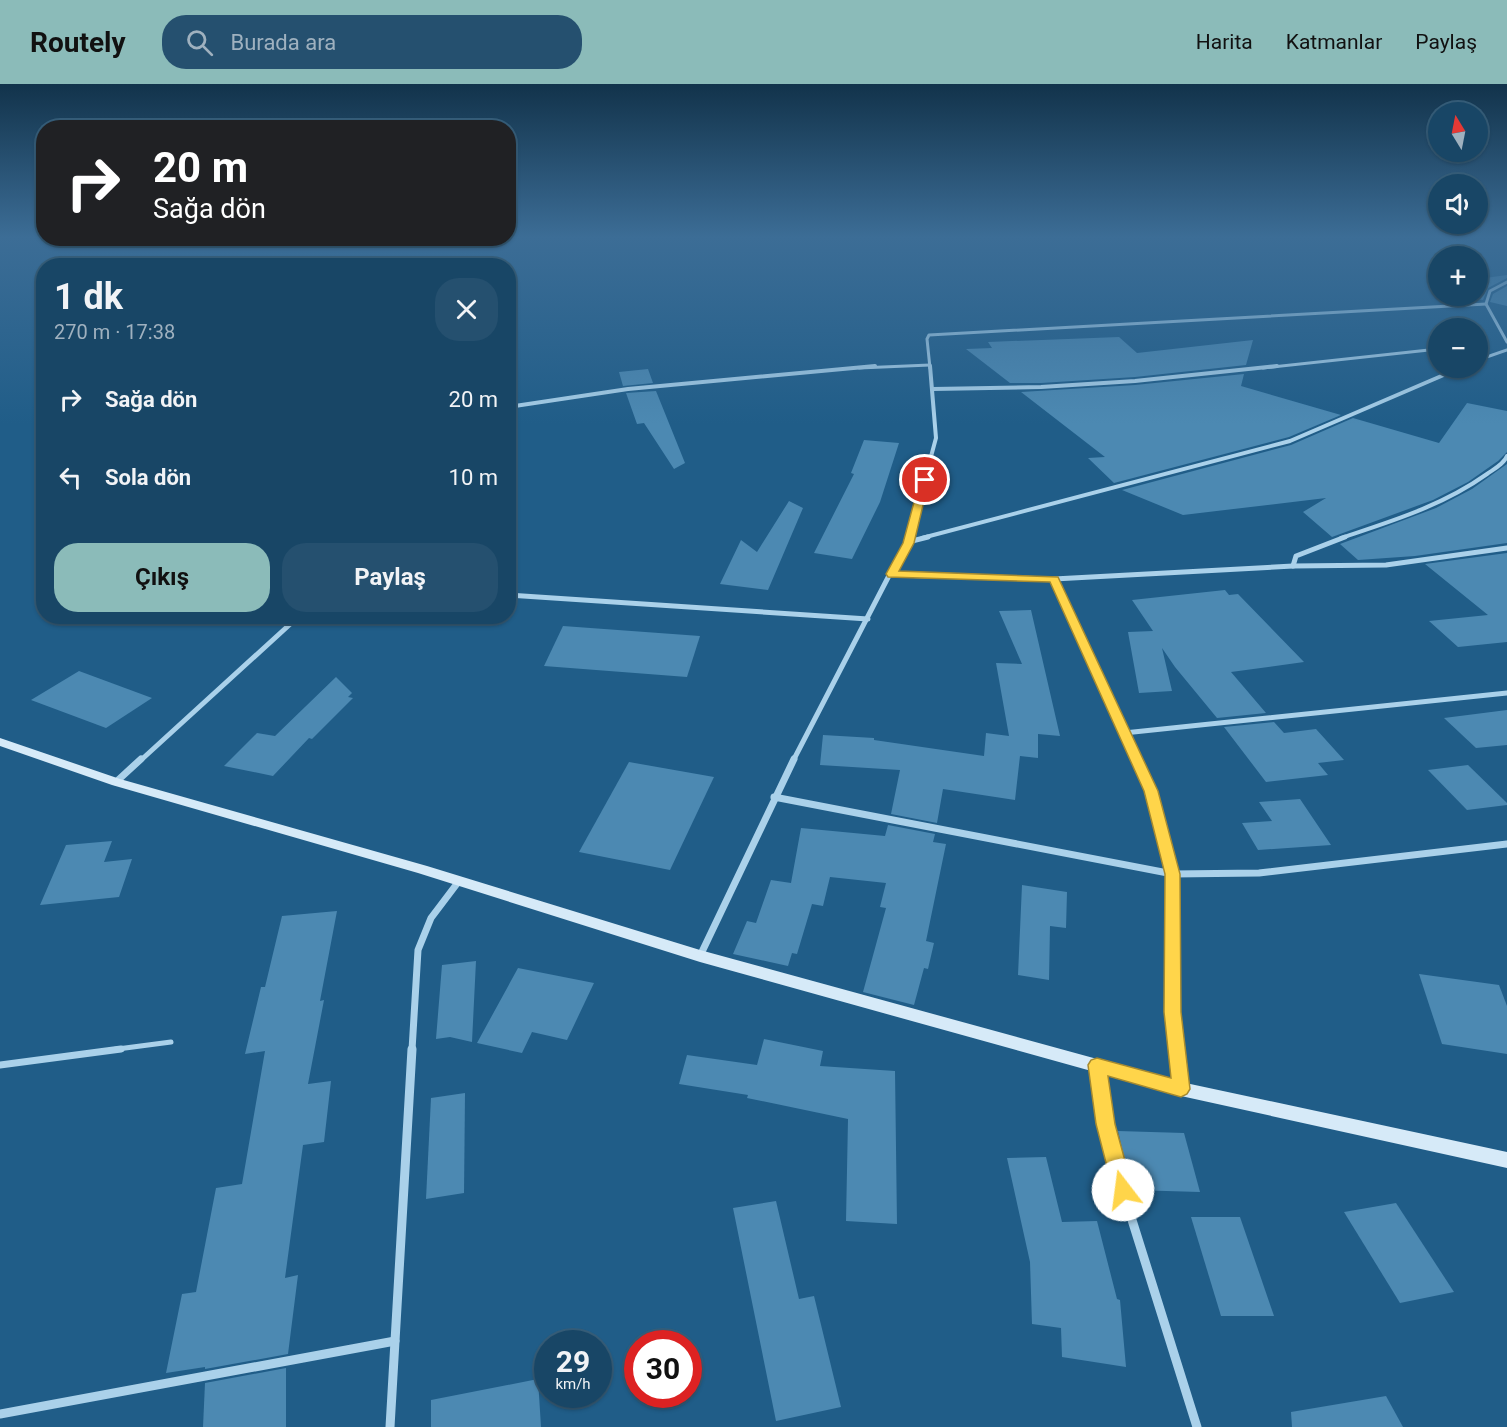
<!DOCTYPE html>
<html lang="tr">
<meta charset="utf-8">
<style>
:root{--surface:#184666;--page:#25506f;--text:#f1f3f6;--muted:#9fb1bf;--line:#365e7a;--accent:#8bbbb9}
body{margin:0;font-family:Roboto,sans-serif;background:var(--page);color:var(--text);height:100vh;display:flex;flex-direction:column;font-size:22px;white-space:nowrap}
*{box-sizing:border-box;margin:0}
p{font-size:20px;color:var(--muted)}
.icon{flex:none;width:33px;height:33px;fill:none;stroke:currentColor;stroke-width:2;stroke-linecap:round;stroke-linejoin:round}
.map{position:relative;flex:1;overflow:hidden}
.drawer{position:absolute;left:36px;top:174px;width:480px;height:366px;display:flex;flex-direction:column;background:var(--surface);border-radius:24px;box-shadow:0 2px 4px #0004,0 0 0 2px var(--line)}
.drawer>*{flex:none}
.guide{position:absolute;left:36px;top:36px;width:480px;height:126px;border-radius:24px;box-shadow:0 2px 4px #0004,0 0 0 2px var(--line);background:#202124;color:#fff;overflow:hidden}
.needle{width:39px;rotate:350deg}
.buttons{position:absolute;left:1428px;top:18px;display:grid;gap:12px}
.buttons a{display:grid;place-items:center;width:60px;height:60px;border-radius:50%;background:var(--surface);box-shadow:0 2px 4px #0004,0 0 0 2px var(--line);font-size:30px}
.speed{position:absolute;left:534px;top:1246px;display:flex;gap:12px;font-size:30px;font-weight:700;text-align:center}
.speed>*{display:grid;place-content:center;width:78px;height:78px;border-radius:50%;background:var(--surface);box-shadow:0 2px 4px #0004,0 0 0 2px var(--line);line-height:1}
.speed small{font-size:15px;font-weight:400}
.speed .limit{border:9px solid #d22;background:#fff;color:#111}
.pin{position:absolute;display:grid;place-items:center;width:51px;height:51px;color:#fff;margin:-26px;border:3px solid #fff;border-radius:50%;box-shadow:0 2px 6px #0007}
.me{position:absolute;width:66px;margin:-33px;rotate:345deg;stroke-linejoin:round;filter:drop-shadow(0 0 4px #0008)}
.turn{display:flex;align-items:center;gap:21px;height:126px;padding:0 18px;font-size:27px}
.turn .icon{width:78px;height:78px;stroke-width:2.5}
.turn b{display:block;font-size:42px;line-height:51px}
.round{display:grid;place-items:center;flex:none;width:63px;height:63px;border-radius:24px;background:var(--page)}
.overview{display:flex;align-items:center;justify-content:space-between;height:102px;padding:0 18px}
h1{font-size:36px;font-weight:700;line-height:45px}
.cta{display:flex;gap:12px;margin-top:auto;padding:12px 18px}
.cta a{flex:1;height:69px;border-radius:24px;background:var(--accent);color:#111;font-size:24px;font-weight:700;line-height:69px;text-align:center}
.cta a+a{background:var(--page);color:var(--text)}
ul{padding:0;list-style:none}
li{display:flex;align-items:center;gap:18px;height:78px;padding:0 18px}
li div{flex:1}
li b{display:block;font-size:22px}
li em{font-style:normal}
header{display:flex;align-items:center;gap:36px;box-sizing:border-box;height:84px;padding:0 30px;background:var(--accent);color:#111}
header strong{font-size:28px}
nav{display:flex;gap:33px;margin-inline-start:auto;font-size:21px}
.search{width:420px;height:54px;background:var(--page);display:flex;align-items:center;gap:15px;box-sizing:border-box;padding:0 21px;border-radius:24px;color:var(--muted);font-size:22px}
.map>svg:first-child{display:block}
.building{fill:#4c89b2}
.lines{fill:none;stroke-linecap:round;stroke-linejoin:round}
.lane-far1{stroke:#aad1ea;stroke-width:5}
.lane{stroke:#aad1ea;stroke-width:7}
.street-far4{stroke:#aad1ea;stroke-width:3}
.street-far3{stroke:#aad1ea;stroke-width:4}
.street-far2{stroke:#aad1ea;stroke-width:5}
.street-far1{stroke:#aad1ea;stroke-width:7}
.street{stroke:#aad1ea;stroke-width:9}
.secondary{fill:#d6eaf8;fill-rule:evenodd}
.route{fill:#ffd54a;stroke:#a68a30;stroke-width:1.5}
</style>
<header>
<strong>Routely</strong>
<div class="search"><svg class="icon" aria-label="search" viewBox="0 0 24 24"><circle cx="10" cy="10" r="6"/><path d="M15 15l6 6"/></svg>Burada ara</div>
<nav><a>Harita</a><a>Katmanlar</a><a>Paylaş</a></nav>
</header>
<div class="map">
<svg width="1507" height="1343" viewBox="0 0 1507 1343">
<rect width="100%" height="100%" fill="#205d88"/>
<g class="building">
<path d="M 1507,191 L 1507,194 L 1488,204 L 1483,216 L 1452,212 L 1478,212 L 1478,195 Z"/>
<path d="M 1507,202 L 1507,222 L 1490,218 L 1493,210 Z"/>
<path d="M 1119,253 L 1137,269 L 1253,256 L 1246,281 L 1135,293 L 1041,299 L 1010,299 L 966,265 L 992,264 L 988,258 Z"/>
<path d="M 648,285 L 653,299 L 623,302 L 619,288 Z"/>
<path d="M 1244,290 L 1241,302 L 1341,331 L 1289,353 L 1114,399 L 1088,374 L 1105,373 L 1021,308 L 1135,301 Z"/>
<path d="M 656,307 L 685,379 L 674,385 L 644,339 L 637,340 L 626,309 Z"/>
<path d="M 1467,319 L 1507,327 L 1507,368 L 1498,377 L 1468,398 L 1433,416 L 1332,453 L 1303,428 L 1326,414 L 1183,431 L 1122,406 L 1291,361 L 1353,334 L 1439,359 Z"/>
<path d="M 864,356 L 899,359 L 880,418 L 852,475 L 814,469 L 854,390 L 851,389 Z"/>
<path d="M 1507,380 L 1507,459 L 1415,472 L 1358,476 L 1340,460 L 1436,424 L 1472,405 Z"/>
<path d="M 789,417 L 803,424 L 768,506 L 720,500 L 741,456 L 757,468 Z"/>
<path d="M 1507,469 L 1507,558 L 1458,563 L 1429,537 L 1488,531 L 1425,480 Z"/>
<path d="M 1225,506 L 1229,511 L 1238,510 L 1304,578 L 1231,588 L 1266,629 L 1217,634 L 1175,583 L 1162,564 L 1172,607 L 1139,609 L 1128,548 L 1153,547 L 1132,516 Z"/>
<path d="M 1031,526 L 1060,652 L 1038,650 L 1038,674 L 1020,672 L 1015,716 L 943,705 L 937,739 L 891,730 L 900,686 L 820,681 L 823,651 L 874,654 L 874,656 L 984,672 L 986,649 L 1009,652 L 996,579 L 1022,580 L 999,527 Z"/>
<path d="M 563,542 L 700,552 L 687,593 L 544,582 Z"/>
<path d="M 79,587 L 152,614 L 106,644 L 31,616 Z"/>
<path d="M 336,593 L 352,609 L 348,613 L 353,614 L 312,655 L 309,654 L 273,692 L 224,682 L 257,649 L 275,652 Z"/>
<path d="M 1507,626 L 1507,661 L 1476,664 L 1444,634 Z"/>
<path d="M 1274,638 L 1284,649 L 1316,645 L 1344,676 L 1318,679 L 1328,691 L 1266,698 L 1224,643 Z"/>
<path d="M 629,678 L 714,693 L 670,786 L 579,768 Z"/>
<path d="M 1468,681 L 1507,719 L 1507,721 L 1467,726 L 1428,686 Z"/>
<path d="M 1300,715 L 1331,761 L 1258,766 L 1242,739 L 1272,737 L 1259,718 Z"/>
<path d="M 888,741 L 935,750 L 933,758 L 946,760 L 926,857 L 934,859 L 928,885 L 924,884 L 914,921 L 863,908 L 886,824 L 880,823 L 886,799 L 830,793 L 823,822 L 812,820 L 797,870 L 792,869 L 788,882 L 733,870 L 747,837 L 756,839 L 771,796 L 791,799 L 801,744 L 885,752 Z"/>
<path d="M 112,757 L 104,778 L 132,775 L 119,813 L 40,821 L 66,761 Z"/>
<path d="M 1022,801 L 1067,808 L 1066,844 L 1050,842 L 1049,896 L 1018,891 Z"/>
<path d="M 337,827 L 320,917 L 324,916 L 308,1000 L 331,997 L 324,1058 L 303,1061 L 285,1194 L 298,1191 L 288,1270 L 205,1285 L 205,1283 L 166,1289 L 182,1210 L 196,1208 L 216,1104 L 242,1100 L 265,967 L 245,970 L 261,903 L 265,903 L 282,832 Z"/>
<path d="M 476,877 L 472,958 L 450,953 L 436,955 L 442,881 Z"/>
<path d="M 518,884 L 594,899 L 567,956 L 532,948 L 522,969 L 477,959 Z"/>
<path d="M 1419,890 L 1499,901 L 1507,922 L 1507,970 L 1442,960 Z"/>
<path d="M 764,955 L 823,967 L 820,982 L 895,987 L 897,1140 L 846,1137 L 848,1035 L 747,1014 L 748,1011 L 679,1000 L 687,971 L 757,981 Z"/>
<path d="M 465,1009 L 464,1109 L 426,1115 L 431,1014 Z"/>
<path d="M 1118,1047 L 1184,1049 L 1200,1108 L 1132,1106 Z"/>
<path d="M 1046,1073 L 1062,1138 L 1097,1137 L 1117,1215 L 1120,1216 L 1126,1283 L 1062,1273 L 1061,1244 L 1032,1240 L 1030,1178 L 1007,1074 Z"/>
<path d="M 776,1117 L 799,1215 L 814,1212 L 841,1323 L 776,1337 L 733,1124 Z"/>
<path d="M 1396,1119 L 1454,1208 L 1400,1219 L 1344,1128 Z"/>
<path d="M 1191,1133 L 1240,1133 L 1274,1232 L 1221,1232 Z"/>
<path d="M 286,1284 L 286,1343 L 203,1343 L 205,1299 Z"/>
<path d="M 538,1295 L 541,1343 L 431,1343 L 431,1316 Z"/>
<path d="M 1386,1312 L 1403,1343 L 1292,1343 L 1291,1328 Z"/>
</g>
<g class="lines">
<path class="lane-far1" d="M 110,966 L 171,958"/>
<path class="lane" d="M 0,981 L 121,965"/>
<g class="street-far4">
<path d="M 1507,198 L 1490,207 L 1486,220 L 1507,258"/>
<path d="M 1478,276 L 1507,266"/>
<path d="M 859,284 L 930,281"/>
<path d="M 930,284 L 927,255 L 929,251 L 1486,220"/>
<path d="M 1263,284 L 1438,265"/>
</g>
<g class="street-far3">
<path d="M 933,305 L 1041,303 L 1135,297 L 1277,282"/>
<path d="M 508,323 L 628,305 L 875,282"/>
<path d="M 909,454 L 936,354 L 930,282"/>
<path d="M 922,454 L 1290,357 L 1460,284"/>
<path d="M 1341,454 C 1392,437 1442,422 1487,390 C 1494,385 1504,380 1507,372"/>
</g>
<g class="street-far2">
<path d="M 908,458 L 928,453"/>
<path d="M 1293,482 L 1296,472 L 1345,453"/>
<path d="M 892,491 L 1054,495 L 1293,482 L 1386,481 L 1507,464"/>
<path d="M 1054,495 L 1137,677"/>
<path d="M 508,511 L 868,535"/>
<path d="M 1124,649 L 1507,609"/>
<path d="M 140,677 L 299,532"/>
<path d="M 793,677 L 909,453"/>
</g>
<g class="street-far1">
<path d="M 1136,675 L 1151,707 L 1173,790 L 1173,928 L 1177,966"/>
<path d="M 116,698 L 141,675"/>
<path d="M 774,713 L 1173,790 L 1259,789 L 1507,760"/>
<path d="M 700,872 L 794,675"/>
<path d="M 412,966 L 418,866 L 431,834 L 459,797"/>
</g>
<g class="street">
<path d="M 1177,965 L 1181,1004"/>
<path d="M 1097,983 L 1127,1120 L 1197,1343"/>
<path d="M 0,1330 L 395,1257"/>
<path d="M 390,1343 L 412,965"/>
</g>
<path class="secondary" d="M 0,654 L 120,695 L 427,782 L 700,866 L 1181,998 L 1507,1068 L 1507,1084 L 1181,1012 L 700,878 L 418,789 L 112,701 L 0,662 Z"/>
</g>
<linearGradient id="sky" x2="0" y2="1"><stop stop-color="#12334b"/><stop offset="0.45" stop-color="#3c6d96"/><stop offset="1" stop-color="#3c6d96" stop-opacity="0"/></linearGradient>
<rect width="1507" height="340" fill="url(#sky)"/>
<path class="route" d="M 925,393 L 929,396 L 914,459 L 899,487 L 1058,493 L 1158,707 L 1180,790 L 1181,928 L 1190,1005 L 1187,1010 L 1181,1013 L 1108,992 L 1115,1040 L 1133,1106 L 1130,1112 L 1123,1115 L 1116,1112 L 1113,1106 L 1096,1040 L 1088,981 L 1091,976 L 1097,974 L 1171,994 L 1164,928 L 1165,790 L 1144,707 L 1050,498 L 888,493 L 886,490 L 903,459 L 920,396 Z"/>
</svg>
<div class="buttons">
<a><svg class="needle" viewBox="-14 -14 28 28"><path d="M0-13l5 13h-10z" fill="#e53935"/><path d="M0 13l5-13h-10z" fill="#9fb1bf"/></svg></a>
<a><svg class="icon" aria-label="sound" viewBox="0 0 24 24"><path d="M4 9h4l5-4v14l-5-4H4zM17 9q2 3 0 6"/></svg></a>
<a>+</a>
<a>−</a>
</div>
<div class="speed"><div>29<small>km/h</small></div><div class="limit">30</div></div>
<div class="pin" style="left:925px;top:396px;background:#d93025"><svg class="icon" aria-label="arrive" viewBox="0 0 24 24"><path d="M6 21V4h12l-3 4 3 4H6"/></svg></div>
<svg class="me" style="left:1123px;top:1106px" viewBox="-20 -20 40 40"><circle r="19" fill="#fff"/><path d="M0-13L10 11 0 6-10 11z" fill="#ffd54a"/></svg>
<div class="guide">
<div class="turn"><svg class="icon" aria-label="right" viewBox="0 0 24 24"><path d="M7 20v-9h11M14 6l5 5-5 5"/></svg><div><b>20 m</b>Sağa dön</div></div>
</div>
<section class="drawer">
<div class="overview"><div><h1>1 dk</h1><p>270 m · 17:38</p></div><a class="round"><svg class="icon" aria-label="close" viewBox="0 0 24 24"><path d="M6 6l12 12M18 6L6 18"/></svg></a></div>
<ul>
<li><svg class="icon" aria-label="right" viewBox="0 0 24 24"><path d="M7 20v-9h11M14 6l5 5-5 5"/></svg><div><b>Sağa dön</b></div><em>20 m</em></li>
<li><svg class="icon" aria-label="left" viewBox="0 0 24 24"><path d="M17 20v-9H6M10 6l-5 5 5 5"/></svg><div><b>Sola dön</b></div><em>10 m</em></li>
</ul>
<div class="cta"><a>Çıkış</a><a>Paylaş</a></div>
</section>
</div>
